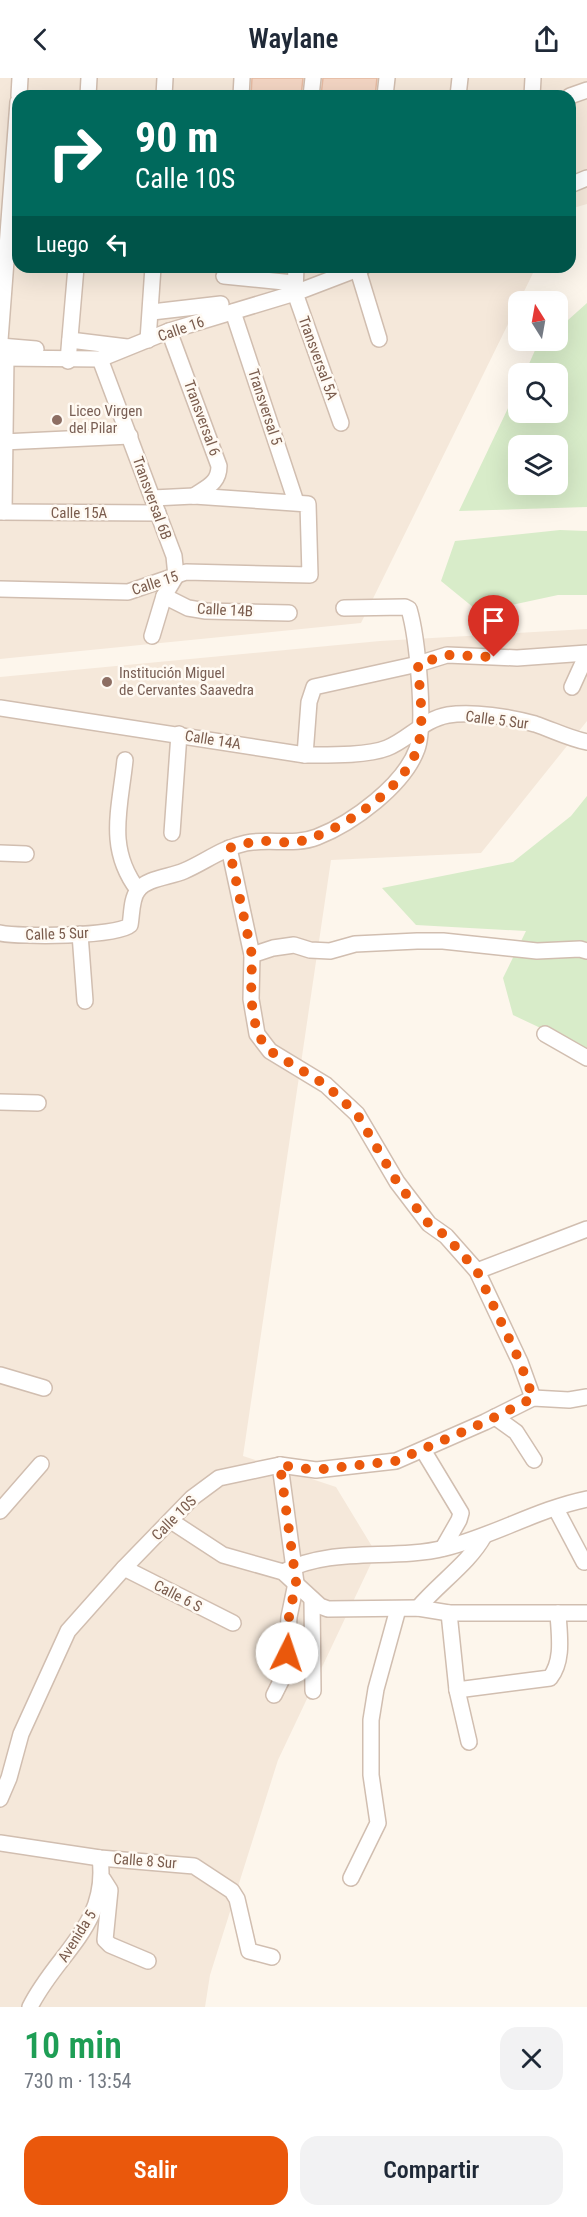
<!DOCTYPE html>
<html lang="es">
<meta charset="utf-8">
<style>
:root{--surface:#fff;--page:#f2f2f3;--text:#1f2937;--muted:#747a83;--accent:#ea580c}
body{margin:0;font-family:"Roboto Condensed",sans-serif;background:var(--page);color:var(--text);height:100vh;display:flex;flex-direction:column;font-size:22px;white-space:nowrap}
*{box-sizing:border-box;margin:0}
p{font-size:20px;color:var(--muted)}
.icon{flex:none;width:33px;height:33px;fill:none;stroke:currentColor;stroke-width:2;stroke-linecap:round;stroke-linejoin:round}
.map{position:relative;height:1929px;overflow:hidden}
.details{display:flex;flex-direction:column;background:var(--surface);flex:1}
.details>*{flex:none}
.hud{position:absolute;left:12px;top:12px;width:564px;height:183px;border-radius:18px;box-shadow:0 6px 24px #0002;background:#00695c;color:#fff;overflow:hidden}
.needle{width:39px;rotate:349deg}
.buttons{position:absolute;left:508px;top:213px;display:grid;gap:12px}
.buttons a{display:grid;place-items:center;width:60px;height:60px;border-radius:12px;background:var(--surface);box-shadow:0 6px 24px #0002;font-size:30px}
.pin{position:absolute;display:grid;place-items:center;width:51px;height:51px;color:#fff;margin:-62px -26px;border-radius:50% 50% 50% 0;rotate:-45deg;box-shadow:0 0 6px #0007}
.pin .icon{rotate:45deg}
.me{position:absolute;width:66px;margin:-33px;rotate:4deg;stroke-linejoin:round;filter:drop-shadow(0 0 4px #0008)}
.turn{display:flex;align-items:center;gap:21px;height:126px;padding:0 24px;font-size:27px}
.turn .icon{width:78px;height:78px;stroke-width:2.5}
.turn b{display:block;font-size:42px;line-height:51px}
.then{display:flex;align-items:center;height:57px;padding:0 24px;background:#0003;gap:12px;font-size:22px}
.round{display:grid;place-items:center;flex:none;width:63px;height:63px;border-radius:18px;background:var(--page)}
.overview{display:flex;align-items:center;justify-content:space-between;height:102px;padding:0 24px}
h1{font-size:36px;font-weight:600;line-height:45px;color:#1e9e55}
.primary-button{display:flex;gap:12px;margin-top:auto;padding:12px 24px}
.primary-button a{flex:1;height:69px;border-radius:18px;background:var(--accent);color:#fff;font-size:24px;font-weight:600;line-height:69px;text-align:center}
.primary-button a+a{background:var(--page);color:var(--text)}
header{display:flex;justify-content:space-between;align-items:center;height:78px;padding:0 24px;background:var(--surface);font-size:27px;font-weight:600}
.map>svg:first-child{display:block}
.residential{fill:#f5e8da}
.green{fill:#d8ecc9;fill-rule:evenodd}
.building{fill:#f3d5c3;stroke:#e6bba3;stroke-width:1.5}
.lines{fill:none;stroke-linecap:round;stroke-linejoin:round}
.minor-casing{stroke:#d1beb0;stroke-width:18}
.minor{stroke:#fff;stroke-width:15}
.route{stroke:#ea580c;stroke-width:10;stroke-dasharray:0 18}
.education-dot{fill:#8d6e63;stroke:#fffaf3;stroke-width:2}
.labels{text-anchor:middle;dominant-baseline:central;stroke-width:5;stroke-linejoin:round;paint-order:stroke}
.street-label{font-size:15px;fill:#7a5c4d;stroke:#fffaf3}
.education-label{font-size:15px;fill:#785e54;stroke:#fffaf3;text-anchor:start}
</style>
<header><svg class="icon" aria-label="back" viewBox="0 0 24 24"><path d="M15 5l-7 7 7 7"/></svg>Waylane<svg class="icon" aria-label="share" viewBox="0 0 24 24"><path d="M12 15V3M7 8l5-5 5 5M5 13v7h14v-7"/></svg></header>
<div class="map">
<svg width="587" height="1929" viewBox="0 0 587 1929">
<rect width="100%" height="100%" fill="#fdf6ec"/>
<g class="residential">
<path d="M 0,0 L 587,0 L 587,126 L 570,131 L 570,18 L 18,18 L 18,189 L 536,189 L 361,545 L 0,581 Z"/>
<path d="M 587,551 L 587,643 L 481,775 L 331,782 L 243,1378 L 336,1409 L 376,1475 L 278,1682 L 210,1897 L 205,1929 L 0,1929 L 0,599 L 380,563 Z"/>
</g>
<g class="green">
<path d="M 587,225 L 587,429 L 459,433 L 519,307 L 519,334 L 558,334 L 558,296 L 525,295 L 536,270 L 545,263 L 558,262 L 558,251 ZM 519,368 L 558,368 L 558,406 L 519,406 Z"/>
<path d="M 560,452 L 587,453 L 587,517 L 558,517 L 479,534 L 441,503 L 455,463 Z"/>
<path d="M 587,718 L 587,972 L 513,937 L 503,900 L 526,853 L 416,847 L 382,810 L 513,784 L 571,738 Z"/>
</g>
<g class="building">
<path d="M 252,0 L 303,0 L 301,18 L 251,18 Z"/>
<path d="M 323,0 L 377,0 L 375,18 L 321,18 Z"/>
</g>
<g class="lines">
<g class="minor-casing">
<g id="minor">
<path d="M 19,18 L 20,0"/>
<path d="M 88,18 L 89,0"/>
<path d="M 164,18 L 165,0"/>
<path d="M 241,18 L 242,0"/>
<path d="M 311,18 L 313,0"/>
<path d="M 385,18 L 387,0"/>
<path d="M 458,18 L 460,0"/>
<path d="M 532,18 L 533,0"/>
<path d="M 570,18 L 587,12"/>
<path d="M 570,107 L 587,100"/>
<path d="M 296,189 L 295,215 L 341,345"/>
<path d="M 357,189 L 379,261"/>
<path d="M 224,198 L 294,205"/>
<path d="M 152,234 L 221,226"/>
<path d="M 233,234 L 296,424"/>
<path d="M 169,253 L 219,388 C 219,405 207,409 194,418"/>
<path d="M 0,262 L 18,24"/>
<path d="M 70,262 L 127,269"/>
<path d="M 148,262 L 153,189"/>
<path d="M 0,268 L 36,271"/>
<path d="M 0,280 L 100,281 L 169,253 L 295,215 L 363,189"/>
<path d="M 100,281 L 174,478 L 176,498 L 164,518 L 152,558"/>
<path d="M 68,283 L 76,189"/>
<path d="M 3,364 L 130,358"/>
<path d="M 0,434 L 158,435"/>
<path d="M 4,434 L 6,279"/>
<path d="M 0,511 L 128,514 L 186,494 L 310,497 L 308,426 L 194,418 L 153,420"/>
<path d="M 164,518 L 188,530 L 206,533 L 289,535"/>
<path d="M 572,609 L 587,576"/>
<path d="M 0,630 L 305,677 C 327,677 367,678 387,670 C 408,662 424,641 448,637 C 472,633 511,639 535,646 C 553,652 568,660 587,664"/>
<path d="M 305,677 L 309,624 L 314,609 L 418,586 L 447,577 L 517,580 L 587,575"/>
<path d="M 125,682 C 120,731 106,770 138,812"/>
<path d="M 172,755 L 179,656"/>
<path d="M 229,770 L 252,877 L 251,921 L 257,956 L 270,973 L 326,1007 L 357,1036 L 397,1104 L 429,1146 L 446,1158 L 477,1193 L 520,1284 L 533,1320"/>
<path d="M 0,775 L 26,776"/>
<path d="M 0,855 C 20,859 117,859 130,847 C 132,837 131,821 138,812 C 147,800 170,799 184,793 C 205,784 222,770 246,765 C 270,760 294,768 317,759 C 353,745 404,707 417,671 C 426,646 417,558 409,531 L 405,529 L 344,530"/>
<path d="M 80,856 L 85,923"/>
<path d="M 252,877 L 273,870 L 294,867 L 310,872 L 330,873 L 355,866 L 417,863 L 443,863 L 537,873 L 580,871 L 587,873"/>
<path d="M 545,956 L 587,980"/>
<path d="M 0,1024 L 38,1025"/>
<path d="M 477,1193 L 587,1151"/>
<path d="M 0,1297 L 44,1310"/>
<path d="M 495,1339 L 516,1354 L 534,1382"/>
<path d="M 423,1372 L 461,1435 L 459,1442 L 443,1470"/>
<path d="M 556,1431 L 584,1484"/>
<path d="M 0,1433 L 41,1386"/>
<path d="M 171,1443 L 223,1477 L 283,1494 L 320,1528 L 328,1531 L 418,1530 L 449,1535 L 587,1535"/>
<path d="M 124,1490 L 233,1545"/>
<path d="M 283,1494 C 331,1468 393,1483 445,1470 C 493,1458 538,1431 587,1421"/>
<path d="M 312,1521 L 313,1613"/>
<path d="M 418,1530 C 439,1505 469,1485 484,1458"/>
<path d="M 449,1535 L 457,1612 L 469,1664"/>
<path d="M 457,1612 L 550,1600 C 564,1582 559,1556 558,1535"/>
<path d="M 274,1617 L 286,1593 L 289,1539 L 296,1505 L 280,1387"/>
<path d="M 0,1721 L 9,1700 L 21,1656 L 68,1553 L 124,1490 L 192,1420 L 219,1400 L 280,1387 L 316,1392 L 396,1383 L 485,1344 L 533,1320 L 569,1322 L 587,1319"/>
<path d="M 0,1765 L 100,1780 L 194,1788 L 232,1813 L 237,1821 L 249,1873 L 272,1879"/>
<path d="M 351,1800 L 378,1745 L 371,1697 L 371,1642 L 376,1611 L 398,1531"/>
<path d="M 103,1801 L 110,1812 L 105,1862 L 110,1867 L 148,1883"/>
<path d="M 30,1929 C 56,1876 109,1847 100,1780"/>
</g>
</g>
<use href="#minor" class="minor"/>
</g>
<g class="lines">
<path class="route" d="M 287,1575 L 289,1539 L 296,1504 L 280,1387 L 315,1392 L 396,1383 L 485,1344 L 533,1320 L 520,1284 L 477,1193 L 446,1158 L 429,1146 L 418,1132 L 397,1104 L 357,1036 L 326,1007 L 270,973 L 257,956 L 251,921 L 252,877 L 229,770 C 242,766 255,763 269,763 C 278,763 288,766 297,764 C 337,756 407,710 418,668 C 425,642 419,612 418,586 L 447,577 L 494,579"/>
</g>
<g class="education-dot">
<circle cx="57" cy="342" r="6"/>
<circle cx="107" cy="604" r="6"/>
</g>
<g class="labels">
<g class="street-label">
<text transform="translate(181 251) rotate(-19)">Calle 16</text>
<text transform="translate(318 280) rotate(70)">Transversal 5A</text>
<text transform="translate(265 329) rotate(72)">Transversal 5</text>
<text transform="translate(202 340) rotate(70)">Transversal 6</text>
<text transform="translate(152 420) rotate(70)">Transversal 6B</text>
<text x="79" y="435">Calle 15A</text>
<text transform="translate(155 505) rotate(-18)">Calle 15</text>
<text transform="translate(225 532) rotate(3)">Calle 14B</text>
<text transform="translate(497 642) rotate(7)">Calle 5 Sur</text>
<text transform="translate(213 662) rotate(9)">Calle 14A</text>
<text transform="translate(57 856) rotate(-2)">Calle 5 Sur</text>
<text transform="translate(174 1440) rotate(-45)">Calle 10S</text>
<text transform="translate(178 1518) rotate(27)">Calle 6 S</text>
<text transform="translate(145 1783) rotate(4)">Calle 8 Sur</text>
<text transform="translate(77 1858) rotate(-58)">Avenida 5</text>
</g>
<g class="education-label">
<text x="69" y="333">Liceo Virgen<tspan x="69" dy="17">del Pilar</tspan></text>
<text x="119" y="595">Institución Miguel<tspan x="119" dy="17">de Cervantes Saavedra</tspan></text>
</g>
</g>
</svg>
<div class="buttons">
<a><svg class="needle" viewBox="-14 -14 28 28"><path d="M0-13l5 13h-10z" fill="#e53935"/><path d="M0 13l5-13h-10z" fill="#747a83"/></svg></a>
<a><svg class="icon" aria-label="search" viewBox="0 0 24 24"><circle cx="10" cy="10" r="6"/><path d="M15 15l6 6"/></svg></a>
<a><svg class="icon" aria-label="layers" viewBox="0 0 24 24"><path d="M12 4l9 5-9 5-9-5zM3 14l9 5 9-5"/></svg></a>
</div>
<div class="pin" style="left:494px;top:579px;background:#d93025"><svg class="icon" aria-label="arrive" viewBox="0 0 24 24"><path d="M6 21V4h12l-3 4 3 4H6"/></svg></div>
<svg class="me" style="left:287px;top:1575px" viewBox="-20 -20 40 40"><circle r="19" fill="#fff"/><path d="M0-13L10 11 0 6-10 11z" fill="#ea580c"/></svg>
<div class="hud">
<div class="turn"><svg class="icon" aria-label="right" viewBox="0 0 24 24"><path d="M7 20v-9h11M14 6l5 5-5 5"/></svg><div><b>90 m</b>Calle 10S</div></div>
<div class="then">Luego<svg class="icon" aria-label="left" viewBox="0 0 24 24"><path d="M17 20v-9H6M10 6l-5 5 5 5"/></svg></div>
</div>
</div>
<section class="details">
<div class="overview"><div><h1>10 min</h1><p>730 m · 13:54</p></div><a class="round"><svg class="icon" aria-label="close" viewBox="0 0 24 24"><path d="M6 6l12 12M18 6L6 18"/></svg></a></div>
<div class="primary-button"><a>Salir</a><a>Compartir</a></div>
</section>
